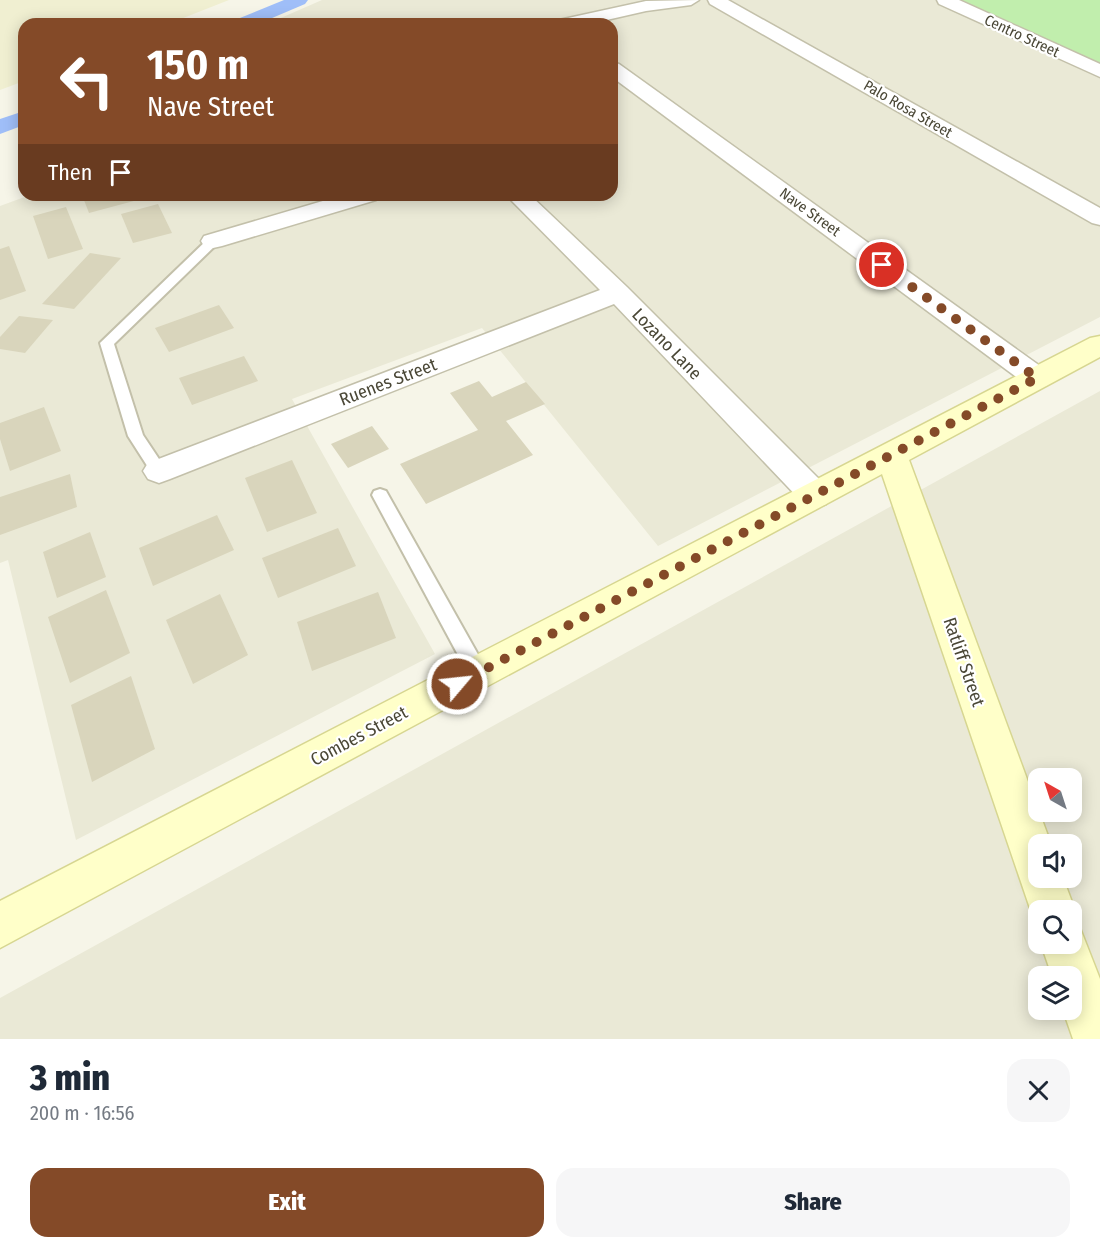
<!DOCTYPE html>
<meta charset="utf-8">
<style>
:root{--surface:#fff;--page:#f6f6f7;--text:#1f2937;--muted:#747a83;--accent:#844a28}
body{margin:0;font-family:"Fira Sans Condensed",sans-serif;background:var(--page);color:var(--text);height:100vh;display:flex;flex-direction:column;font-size:22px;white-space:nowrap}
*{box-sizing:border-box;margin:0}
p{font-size:20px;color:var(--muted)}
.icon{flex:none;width:33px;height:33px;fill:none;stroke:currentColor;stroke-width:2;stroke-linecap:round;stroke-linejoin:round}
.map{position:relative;height:1039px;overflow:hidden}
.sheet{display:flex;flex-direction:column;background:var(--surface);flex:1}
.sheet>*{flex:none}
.guide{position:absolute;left:18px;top:18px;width:600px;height:183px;border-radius:18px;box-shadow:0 3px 15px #0003;background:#844a28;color:#fff;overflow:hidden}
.needle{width:39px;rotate:321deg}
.buttons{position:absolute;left:1028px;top:768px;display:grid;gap:12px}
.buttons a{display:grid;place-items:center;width:54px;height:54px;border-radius:12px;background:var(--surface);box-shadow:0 3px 15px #0003;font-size:30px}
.pin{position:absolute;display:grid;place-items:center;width:51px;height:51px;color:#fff;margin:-26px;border:3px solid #fff;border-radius:50%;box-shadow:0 2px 6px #0007}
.me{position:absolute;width:66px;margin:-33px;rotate:62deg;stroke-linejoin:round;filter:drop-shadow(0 0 4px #0008)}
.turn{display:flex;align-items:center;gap:21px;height:126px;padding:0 30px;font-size:27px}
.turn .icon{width:78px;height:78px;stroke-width:2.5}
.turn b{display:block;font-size:42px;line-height:51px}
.then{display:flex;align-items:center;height:57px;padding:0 30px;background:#0003;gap:12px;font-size:22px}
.round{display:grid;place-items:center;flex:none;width:63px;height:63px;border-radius:18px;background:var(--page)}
.head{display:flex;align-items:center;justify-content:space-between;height:102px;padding:0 30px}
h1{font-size:36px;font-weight:800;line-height:45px}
.primary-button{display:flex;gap:12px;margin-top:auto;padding:12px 30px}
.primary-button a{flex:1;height:69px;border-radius:18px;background:var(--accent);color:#fff;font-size:24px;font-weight:800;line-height:69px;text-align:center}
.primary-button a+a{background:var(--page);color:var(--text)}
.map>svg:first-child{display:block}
.residential{fill:#eae9d6;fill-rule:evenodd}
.education{fill:#f0efd1}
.green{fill:#c1eead}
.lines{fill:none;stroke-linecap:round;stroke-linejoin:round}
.canal{fill:#9fbef8;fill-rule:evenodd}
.building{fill:#d9d5bc}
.lane-casing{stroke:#c3c0aa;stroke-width:4}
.street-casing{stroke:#c3c0aa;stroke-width:3}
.secondary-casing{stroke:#d7d691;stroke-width:3}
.lane{fill:#fff;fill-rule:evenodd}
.street{fill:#fff;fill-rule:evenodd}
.secondary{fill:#ffffc9;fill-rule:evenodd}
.route{stroke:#844a28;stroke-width:10;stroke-dasharray:0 18}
.labels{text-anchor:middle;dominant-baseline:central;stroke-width:4.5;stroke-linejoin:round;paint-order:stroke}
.far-street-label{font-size:15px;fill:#4a4736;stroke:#fff}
.street-label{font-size:18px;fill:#4a4736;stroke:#fff}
</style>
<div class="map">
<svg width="1100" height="1039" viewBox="0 0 1100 1039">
<rect width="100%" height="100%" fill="#f6f5e8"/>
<g class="residential">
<path d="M 322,0 L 959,0 L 1100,64 L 1100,317 L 658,546 L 482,328 L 292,399 L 435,654 L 76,840 L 8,560 L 0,563 L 0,206 L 30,195 L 612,195 L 612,24 L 267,24 Z"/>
<path d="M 1100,391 L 1100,1039 L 0,1039 L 0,998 ZM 1038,778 L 1071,778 L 1071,812 L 1038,812 ZM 1038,844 L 1071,844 L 1071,878 L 1038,878 ZM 1038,910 L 1071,910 L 1071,944 L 1038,944 ZM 1038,976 L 1071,976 L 1071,1010 L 1038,1010 Z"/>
</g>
<path class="education" d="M 0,0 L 229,0 L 168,24 L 24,24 L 24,81 L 0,90 Z"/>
<path class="green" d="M 958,0 L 1100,0 L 1100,65 Z"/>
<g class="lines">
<g class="canal">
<path d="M 284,0 L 308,0 L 305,4 L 258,24 L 233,24 L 235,20 Z"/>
<path d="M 24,111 L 24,125 L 0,134 L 0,119 Z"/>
</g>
</g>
<g class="building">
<path d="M 82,195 L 144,195 L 145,198 L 89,213 Z"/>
<path d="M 158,204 L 172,233 L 133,243 L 121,214 Z"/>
<path d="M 66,207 L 83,249 L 48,259 L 33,216 Z"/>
<path d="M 9,246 L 26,291 L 0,300 L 0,249 Z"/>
<path d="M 90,253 L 121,258 L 74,309 L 42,304 Z"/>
<path d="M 219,305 L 234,328 L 169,352 L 155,328 Z"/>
<path d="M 19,316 L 53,320 L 25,353 L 0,349 L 0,337 Z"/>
<path d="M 244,356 L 258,381 L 192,405 L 179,378 Z"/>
<path d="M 479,381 L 492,397 L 526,382 L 545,404 L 506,421 L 533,455 L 426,504 L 400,464 L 478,430 L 450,393 Z"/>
<path d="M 44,407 L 61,451 L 10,471 L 0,439 L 0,423 Z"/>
<path d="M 372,426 L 389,449 L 348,468 L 331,444 Z"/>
<path d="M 292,460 L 317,513 L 267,532 L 245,478 Z"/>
<path d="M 70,474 L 77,507 L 0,535 L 0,497 Z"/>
<path d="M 217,515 L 234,550 L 153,586 L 139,548 Z"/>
<path d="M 338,528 L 356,566 L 278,598 L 262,558 Z"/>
<path d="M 90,532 L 106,577 L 57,598 L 43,552 Z"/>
<path d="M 106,590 L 130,653 L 70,683 L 48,617 Z"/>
<path d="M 378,592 L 396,638 L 312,671 L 297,622 Z"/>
<path d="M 220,594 L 248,655 L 193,684 L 166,620 Z"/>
<path d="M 131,676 L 155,749 L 92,782 L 71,705 Z"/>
</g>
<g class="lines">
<g class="lane-casing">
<g id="lane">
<path d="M 213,237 L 219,241 L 217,244 L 114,344 L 143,435 L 167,471 L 165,475 L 153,475 L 128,436 L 100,343 L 209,238 Z"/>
<path d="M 380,489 L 386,491 L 485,667 L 487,673 L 485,679 L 478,682 L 471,679 L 372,495 L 374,491 Z"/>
</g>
</g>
<g class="street-casing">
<g id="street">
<path d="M 699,0 L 691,5 L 646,11 L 589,24 L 556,24 L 559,20 L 646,1 Z"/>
<path d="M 708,0 L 728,0 L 1100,208 L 1100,225 L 1092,223 L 710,4 Z"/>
<path d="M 937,0 L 959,0 L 1100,64 L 1100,77 L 939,4 Z"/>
<path d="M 612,62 L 619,64 L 1047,371 L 1051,378 L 1047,385 L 1037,388 L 1027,385 L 612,77 Z"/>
<path d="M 343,195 L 379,195 L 376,200 L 222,246 L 213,248 L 204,246 L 201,241 L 204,236 Z"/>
<path d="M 506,195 L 530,195 L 627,287 L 826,486 L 831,495 L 826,504 L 815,508 L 804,504 L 614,304 L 170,479 L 159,483 L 148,479 L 143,471 L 148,463 L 600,290 Z"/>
</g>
</g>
<g class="secondary-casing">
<g id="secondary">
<path d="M 1100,336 L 1100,357 L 909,460 L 1051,844 L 1038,844 L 1038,878 L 1063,878 L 1075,910 L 1071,919 L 1071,910 L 1038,910 L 1038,927 L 1036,926 L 882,474 L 0,948 L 0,901 L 1090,338 Z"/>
<path d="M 1071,924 L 1080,928 L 1100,979 L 1100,1039 L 1073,1039 L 1063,1010 L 1071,1010 L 1071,976 L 1052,976 L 1041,944 L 1071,944 Z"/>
</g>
</g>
<use href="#lane" class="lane"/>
<use href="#street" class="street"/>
<use href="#secondary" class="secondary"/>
</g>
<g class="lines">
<path class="route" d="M 457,684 L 1037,378 L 882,265"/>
</g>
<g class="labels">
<g class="far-street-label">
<text transform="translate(1022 36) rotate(25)">Centro Street</text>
<text transform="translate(908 109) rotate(30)">Palo Rosa Street</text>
<text transform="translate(810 212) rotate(36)">Nave Street</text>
</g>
<g class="street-label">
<text transform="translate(667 344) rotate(46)">Lozano Lane</text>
<text transform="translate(388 382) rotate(-21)">Ruenes Street</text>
<text transform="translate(964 662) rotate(71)">Ratliff Street</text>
<text transform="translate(359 736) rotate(-28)">Combes Street</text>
</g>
</g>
</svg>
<div class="buttons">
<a><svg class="needle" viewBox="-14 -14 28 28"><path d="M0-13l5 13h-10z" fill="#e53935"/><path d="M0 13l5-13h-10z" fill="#747a83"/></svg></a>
<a><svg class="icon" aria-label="sound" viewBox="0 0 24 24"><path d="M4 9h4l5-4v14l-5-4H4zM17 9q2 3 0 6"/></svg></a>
<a><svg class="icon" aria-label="search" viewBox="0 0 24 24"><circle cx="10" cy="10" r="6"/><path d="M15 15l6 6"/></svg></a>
<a><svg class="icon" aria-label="layers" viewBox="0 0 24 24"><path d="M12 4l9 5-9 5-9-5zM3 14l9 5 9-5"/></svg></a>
</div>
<div class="pin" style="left:882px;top:265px;background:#d93025"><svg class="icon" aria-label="arrive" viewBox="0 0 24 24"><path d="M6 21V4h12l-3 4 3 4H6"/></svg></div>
<svg class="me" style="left:457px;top:684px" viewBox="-20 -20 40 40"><circle r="17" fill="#844a28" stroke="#fff" stroke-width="3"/><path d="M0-11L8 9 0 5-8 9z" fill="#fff"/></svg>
<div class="guide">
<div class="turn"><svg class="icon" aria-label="left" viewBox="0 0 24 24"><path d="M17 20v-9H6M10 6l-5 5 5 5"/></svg><div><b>150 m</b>Nave Street</div></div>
<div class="then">Then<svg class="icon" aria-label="arrive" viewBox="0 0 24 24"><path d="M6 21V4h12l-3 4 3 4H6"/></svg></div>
</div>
</div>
<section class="sheet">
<div class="head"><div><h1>3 min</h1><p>200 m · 16:56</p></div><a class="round"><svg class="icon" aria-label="close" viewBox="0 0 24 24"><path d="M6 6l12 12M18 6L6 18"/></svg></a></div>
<div class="primary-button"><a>Exit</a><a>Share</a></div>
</section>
